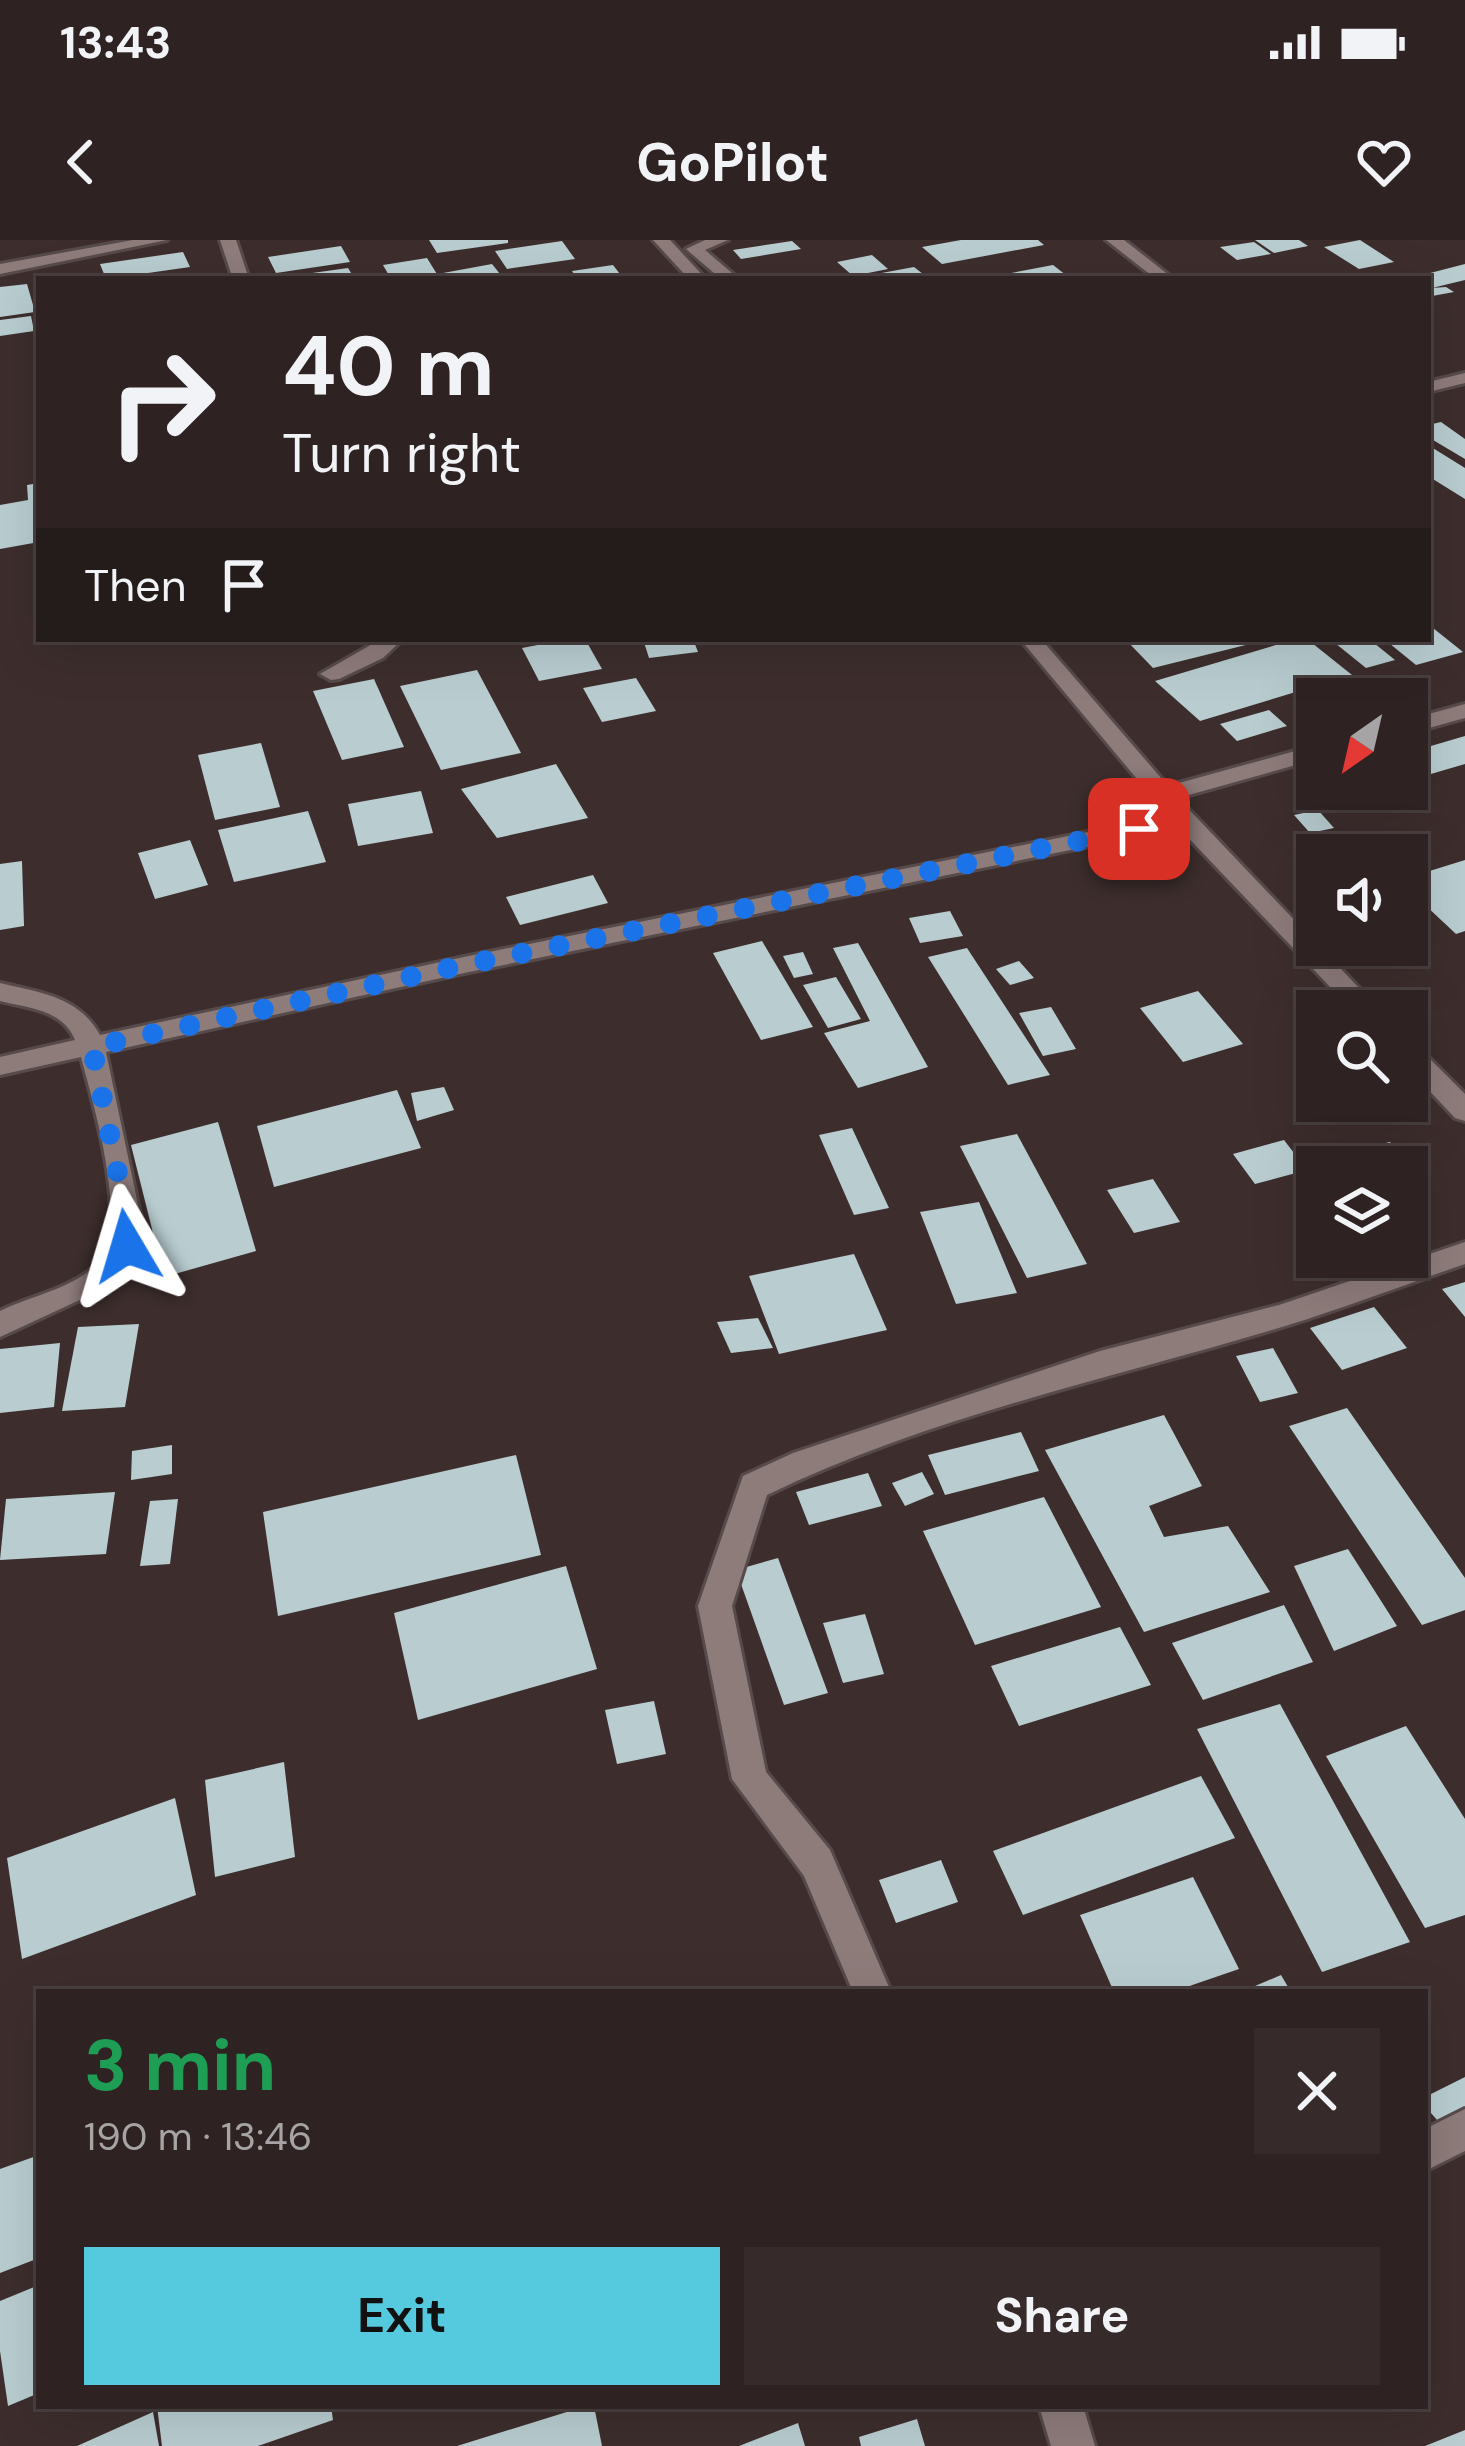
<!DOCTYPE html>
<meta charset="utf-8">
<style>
:root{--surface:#2e2222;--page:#362a2a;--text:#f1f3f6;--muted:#a7a4a5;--line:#493f40;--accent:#55cade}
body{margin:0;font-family:"DM Sans",sans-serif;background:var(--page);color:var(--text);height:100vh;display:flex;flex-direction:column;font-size:45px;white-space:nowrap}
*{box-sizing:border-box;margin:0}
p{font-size:39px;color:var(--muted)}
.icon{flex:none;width:66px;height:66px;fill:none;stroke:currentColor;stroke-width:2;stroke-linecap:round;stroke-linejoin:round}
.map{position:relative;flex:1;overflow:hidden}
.details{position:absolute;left:36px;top:1749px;width:1392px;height:420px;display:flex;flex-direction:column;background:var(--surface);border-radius:0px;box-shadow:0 12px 48px #0002,0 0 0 3px var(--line)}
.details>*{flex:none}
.hud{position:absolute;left:36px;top:36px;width:1395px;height:366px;border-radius:0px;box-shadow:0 12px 48px #0002,0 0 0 3px var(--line);background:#2e2222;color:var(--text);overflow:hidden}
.needle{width:78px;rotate:214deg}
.fabs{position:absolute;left:1296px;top:438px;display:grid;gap:24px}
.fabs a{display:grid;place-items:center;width:132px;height:132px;border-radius:0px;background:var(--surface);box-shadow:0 12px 48px #0002,0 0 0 3px var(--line);font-size:60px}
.pin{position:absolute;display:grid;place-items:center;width:102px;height:102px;color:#fff;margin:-51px;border-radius:24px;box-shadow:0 6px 18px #0006}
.me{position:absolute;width:132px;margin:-66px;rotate:353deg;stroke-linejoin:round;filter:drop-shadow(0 0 9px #0008)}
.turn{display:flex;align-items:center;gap:42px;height:252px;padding:0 48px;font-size:54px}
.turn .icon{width:156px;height:156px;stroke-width:2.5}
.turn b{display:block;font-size:84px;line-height:102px}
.then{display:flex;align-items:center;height:114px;padding:0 48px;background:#0003;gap:24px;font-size:45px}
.round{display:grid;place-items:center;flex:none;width:126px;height:126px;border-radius:0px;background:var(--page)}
.headline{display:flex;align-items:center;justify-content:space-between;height:204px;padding:0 48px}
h1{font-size:72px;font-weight:700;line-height:90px;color:#1e9e55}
.action{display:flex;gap:24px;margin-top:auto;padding:24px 48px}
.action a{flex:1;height:138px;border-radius:0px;background:var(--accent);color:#111;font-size:48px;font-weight:700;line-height:138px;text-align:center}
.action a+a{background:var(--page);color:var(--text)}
.status{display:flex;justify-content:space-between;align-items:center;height:84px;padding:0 60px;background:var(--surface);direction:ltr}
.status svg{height:33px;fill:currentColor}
header{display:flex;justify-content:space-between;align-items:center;height:156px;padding:0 48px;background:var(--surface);font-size:54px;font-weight:700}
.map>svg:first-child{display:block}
.building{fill:#b9cdd1}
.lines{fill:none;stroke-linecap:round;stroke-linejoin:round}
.minor-casing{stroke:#574a4a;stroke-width:6}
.minor{fill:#8e7c7b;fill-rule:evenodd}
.route{stroke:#1a73e8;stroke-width:21;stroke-dasharray:0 37.8}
</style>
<div class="status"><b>13:43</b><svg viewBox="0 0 49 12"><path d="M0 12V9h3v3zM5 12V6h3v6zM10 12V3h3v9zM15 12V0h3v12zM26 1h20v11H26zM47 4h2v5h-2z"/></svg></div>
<header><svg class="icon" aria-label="back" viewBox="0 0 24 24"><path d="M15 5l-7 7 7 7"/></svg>GoPilot<svg class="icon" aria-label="heart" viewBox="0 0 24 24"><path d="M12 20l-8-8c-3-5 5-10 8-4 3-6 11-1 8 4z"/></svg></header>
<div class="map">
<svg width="1465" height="2206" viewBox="0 0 1465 2206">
<rect width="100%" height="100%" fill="#3d2e2d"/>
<g class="building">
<path d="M 429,0 L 508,0 L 508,3 L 437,13 Z"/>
<path d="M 961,0 L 1038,0 L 1044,5 L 942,24 L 922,7 Z"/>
<path d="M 1255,0 L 1299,0 L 1308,6 L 1274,13 Z"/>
<path d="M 1360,0 L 1394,22 L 1359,29 L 1324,7 Z"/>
<path d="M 562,1 L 575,19 L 507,29 L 495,11 Z"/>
<path d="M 792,1 L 801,9 L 741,19 L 733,10 Z"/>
<path d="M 1254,2 L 1271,14 L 1237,20 L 1220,7 Z"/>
<path d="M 341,6 L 350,22 L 276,33 L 268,17 Z"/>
<path d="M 183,12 L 190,27 L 106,39 L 100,24 Z"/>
<path d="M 872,15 L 888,29 L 853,36 L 837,22 Z"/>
<path d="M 427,18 L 440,39 L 391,39 L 383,25 Z"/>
<path d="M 492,24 L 504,39 L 447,39 L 443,33 Z"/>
<path d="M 1465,24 L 1465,40 L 1432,48 L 1446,47 L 1454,52 L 1432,56 L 1428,39 L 1407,39 Z"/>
<path d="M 613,25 L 623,38 L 577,39 L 572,31 Z"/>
<path d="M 1053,25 L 1071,39 L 990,39 L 990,37 Z"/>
<path d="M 914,27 L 923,34 L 860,39 L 860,37 Z"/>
<path d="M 348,28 L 353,36 L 291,39 L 291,36 Z"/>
<path d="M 27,44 L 35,72 L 0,77 L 0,47 Z"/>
<path d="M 31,76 L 34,91 L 0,96 L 0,80 Z"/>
<path d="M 1441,182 L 1465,199 L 1465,219 L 1428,197 L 1428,185 Z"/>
<path d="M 1428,205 L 1465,228 L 1465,259 L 1428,236 Z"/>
<path d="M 39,243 L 39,302 L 0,309 L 0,265 L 28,260 L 27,245 Z"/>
<path d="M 1428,384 L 1463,412 L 1416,425 L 1384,399 L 1428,399 Z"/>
<path d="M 569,399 L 585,399 L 602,429 L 539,441 L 522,408 Z"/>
<path d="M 643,399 L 693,399 L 698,412 L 649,418 Z"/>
<path d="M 1125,399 L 1262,399 L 1262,401 L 1153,428 Z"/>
<path d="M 1296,399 L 1307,399 L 1352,435 L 1200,481 L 1155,441 Z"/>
<path d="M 1330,399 L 1369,399 L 1395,420 L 1366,428 Z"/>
<path d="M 477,430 L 521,513 L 441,530 L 400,446 Z"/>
<path d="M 636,438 L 656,471 L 602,482 L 583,448 Z"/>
<path d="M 374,439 L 404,507 L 342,520 L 313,451 Z"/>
<path d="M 1269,470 L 1287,486 L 1237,501 L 1220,484 Z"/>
<path d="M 1465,496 L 1465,524 L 1407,541 L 1407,513 Z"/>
<path d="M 261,503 L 280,567 L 215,580 L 198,515 Z"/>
<path d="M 556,524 L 588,578 L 497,598 L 461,549 Z"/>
<path d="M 1317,540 L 1317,549 L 1378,550 L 1317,568 L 1294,547 Z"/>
<path d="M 421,551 L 433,593 L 358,606 L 348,564 Z"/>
<path d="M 1318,570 L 1334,588 L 1310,593 L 1294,575 Z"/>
<path d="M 308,571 L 326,622 L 234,642 L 218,590 Z"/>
<path d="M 190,600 L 208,645 L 155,659 L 138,613 Z"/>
<path d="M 1347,600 L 1364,615 L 1331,615 L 1323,608 Z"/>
<path d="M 1465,620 L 1465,691 L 1456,694 L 1407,648 L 1407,638 Z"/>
<path d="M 22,621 L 24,686 L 0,690 L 0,624 Z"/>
<path d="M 593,635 L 608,663 L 520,685 L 506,657 Z"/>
<path d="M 950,671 L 963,696 L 920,703 L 909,678 Z"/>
<path d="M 762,701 L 813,787 L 761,800 L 713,713 Z"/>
<path d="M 858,703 L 928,827 L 858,848 L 824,793 L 870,781 L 833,708 Z"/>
<path d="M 967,708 L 1050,835 L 1008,845 L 928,717 Z"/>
<path d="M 803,712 L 813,734 L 794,738 L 783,716 Z"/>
<path d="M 1019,721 L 1034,738 L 1010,745 L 996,729 Z"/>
<path d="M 836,737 L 861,779 L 828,788 L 803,745 Z"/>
<path d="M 1198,751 L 1243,804 L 1183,822 L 1140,768 Z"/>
<path d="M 1051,767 L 1076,809 L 1043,816 L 1019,773 Z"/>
<path d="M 444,847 L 454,870 L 417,881 L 411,853 Z"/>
<path d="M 397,850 L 421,908 L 274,947 L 257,886 Z"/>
<path d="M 218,882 L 256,1011 L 164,1037 L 131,905 Z"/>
<path d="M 852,888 L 889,968 L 854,975 L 819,895 Z"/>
<path d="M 1017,894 L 1087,1024 L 1027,1038 L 960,906 Z"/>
<path d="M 1284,900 L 1307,930 L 1255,944 L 1233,914 Z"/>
<path d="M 1390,902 L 1402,918 L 1364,927 L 1334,927 L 1327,917 Z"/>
<path d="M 1153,939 L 1180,982 L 1134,993 L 1107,950 Z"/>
<path d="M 979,962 L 1017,1053 L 956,1064 L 920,972 Z"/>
<path d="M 854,1014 L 887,1090 L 779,1114 L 749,1036 Z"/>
<path d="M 1465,1042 L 1465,1077 L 1442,1049 Z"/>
<path d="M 1374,1067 L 1407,1108 L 1342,1130 L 1310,1088 Z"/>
<path d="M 758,1078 L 773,1108 L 731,1113 L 717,1082 Z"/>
<path d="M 139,1084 L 125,1167 L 62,1171 L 78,1087 Z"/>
<path d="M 60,1103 L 54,1167 L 0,1173 L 0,1109 Z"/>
<path d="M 1273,1108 L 1298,1153 L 1260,1162 L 1236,1116 Z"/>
<path d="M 1347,1168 L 1465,1338 L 1465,1370 L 1422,1385 L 1289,1186 Z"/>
<path d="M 1164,1175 L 1202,1246 L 1149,1266 L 1164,1297 L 1228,1286 L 1270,1352 L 1144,1392 L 1045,1210 Z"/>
<path d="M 1021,1192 L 1039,1231 L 945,1255 L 928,1215 Z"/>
<path d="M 172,1205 L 172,1234 L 131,1240 L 132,1211 Z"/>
<path d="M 516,1215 L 541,1315 L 278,1376 L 263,1272 Z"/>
<path d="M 922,1232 L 934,1254 L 905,1266 L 892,1243 Z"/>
<path d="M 868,1233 L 882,1266 L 809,1285 L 796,1252 Z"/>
<path d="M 115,1252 L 106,1314 L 0,1320 L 6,1259 Z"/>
<path d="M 1044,1257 L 1101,1367 L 975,1405 L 923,1291 Z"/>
<path d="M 178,1259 L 170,1324 L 140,1326 L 150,1261 Z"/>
<path d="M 1348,1309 L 1397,1386 L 1334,1411 L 1294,1326 Z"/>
<path d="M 778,1318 L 828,1453 L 784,1465 L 736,1330 Z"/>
<path d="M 566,1326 L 597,1429 L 418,1480 L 394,1373 Z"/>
<path d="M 1284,1365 L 1313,1422 L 1203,1460 L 1172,1403 Z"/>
<path d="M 865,1374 L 884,1434 L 843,1443 L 823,1383 Z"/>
<path d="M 1120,1387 L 1151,1445 L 1019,1486 L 991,1426 Z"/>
<path d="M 654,1461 L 666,1514 L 617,1524 L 605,1470 Z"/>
<path d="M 1280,1464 L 1410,1702 L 1322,1732 L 1197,1489 Z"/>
<path d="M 1406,1486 L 1465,1579 L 1465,1675 L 1425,1688 L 1326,1516 Z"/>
<path d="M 284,1522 L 295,1617 L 215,1637 L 205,1540 Z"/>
<path d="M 1201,1536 L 1235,1598 L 1023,1675 L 993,1611 Z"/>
<path d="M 175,1558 L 196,1655 L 22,1719 L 7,1618 Z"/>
<path d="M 941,1620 L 958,1662 L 896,1683 L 879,1640 Z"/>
<path d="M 1193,1637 L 1239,1729 L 1172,1752 L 1114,1752 L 1080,1675 Z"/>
<path d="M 1281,1735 L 1291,1752 L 1241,1752 Z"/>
<path d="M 1465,1837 L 1465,1877 L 1443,1887 L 1425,1866 L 1425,1857 Z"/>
<path d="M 39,1915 L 39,2018 L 0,2033 L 0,1929 Z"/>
<path d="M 39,2045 L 39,2153 L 8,2166 L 0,2111 L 0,2061 Z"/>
<path d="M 157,2166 L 331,2166 L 333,2180 L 258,2206 L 162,2206 Z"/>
<path d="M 586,2166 L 594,2166 L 602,2206 L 457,2206 Z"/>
<path d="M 153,2172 L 159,2206 L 77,2206 Z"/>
<path d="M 917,2179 L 925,2206 L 861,2206 L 859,2197 Z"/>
<path d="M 798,2183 L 805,2206 L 739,2206 Z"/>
<path d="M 1465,2190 L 1465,2206 L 1425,2206 Z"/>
</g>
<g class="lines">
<g class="minor-casing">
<g id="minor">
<path d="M 133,0 L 167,0 L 0,34 L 0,24 Z"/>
<path d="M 220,0 L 236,0 L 249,39 L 233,39 Z"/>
<path d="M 653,0 L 670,0 L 706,39 L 689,39 Z"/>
<path d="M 705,0 L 728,0 L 705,10 L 739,39 L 721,39 L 686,9 Z"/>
<path d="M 1106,0 L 1124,0 L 1174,39 L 1156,39 Z"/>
<path d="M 1465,133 L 1465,143 L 1428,152 L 1428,142 Z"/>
<path d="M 381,399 L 403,399 L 383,418 L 339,439 L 331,440 L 320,434 Z"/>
<path d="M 1020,399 L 1041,399 L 1168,546 L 1317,505 L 1317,519 L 1178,558 L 1381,771 L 1353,771 L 1179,588 L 464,733 L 106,812 L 141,979 C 138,1007 131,1025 112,1045 L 0,1097 L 0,1071 C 30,1056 68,1050 94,1027 C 133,993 93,864 81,817 L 0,835 L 0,817 L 75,800 C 63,770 29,768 0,761 L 0,743 C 41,753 78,756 100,795 L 464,717 L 1168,576 Z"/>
<path d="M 1465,464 L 1465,478 L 1407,494 L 1407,480 Z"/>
<path d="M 1407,802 L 1416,805 L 1465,854 L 1465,881 L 1455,878 L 1407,827 Z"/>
<path d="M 1465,1002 L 1465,1024 C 1404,1045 1344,1068 1282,1087 C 1110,1139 930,1176 767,1255 L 732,1366 L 766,1532 L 830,1610 L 891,1752 L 853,1752 L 804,1636 L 732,1539 L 698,1366 L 743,1236 L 793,1213 L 1100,1111 L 1279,1065 Z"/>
<path d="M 1465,1869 L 1465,1911 L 1425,1931 L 1425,1889 Z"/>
<path d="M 1039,2166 L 1083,2166 L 1095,2206 L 1051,2206 Z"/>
</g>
</g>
<use href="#minor" class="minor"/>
</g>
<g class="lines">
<path class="route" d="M 127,1006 L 127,979 L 92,807 L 464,725 L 1139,589"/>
</g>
</svg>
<div class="fabs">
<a><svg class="needle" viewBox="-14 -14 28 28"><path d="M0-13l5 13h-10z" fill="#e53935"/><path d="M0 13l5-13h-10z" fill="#a7a4a5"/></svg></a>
<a><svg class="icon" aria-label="sound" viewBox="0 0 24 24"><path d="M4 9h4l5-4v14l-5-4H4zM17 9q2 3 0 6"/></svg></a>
<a><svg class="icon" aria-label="search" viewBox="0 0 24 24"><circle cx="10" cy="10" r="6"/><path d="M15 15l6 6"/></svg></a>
<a><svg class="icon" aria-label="layers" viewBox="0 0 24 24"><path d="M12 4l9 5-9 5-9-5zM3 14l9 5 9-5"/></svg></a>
</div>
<div class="pin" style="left:1139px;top:589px;background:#d93025"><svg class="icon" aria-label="arrive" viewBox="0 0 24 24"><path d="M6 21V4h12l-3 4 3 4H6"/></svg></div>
<svg class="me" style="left:127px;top:1006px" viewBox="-20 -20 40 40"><path d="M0-17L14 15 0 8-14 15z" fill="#1a73e8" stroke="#fff" stroke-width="4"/></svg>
<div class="hud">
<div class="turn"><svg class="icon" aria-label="right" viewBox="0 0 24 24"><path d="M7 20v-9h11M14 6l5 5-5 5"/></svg><div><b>40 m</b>Turn right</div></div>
<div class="then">Then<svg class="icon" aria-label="arrive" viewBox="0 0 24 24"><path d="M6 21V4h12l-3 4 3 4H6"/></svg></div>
</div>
<section class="details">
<div class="headline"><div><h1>3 min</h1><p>190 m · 13:46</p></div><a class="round"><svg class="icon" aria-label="close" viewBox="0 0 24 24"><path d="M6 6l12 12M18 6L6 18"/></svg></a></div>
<div class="action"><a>Exit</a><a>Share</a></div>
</section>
</div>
